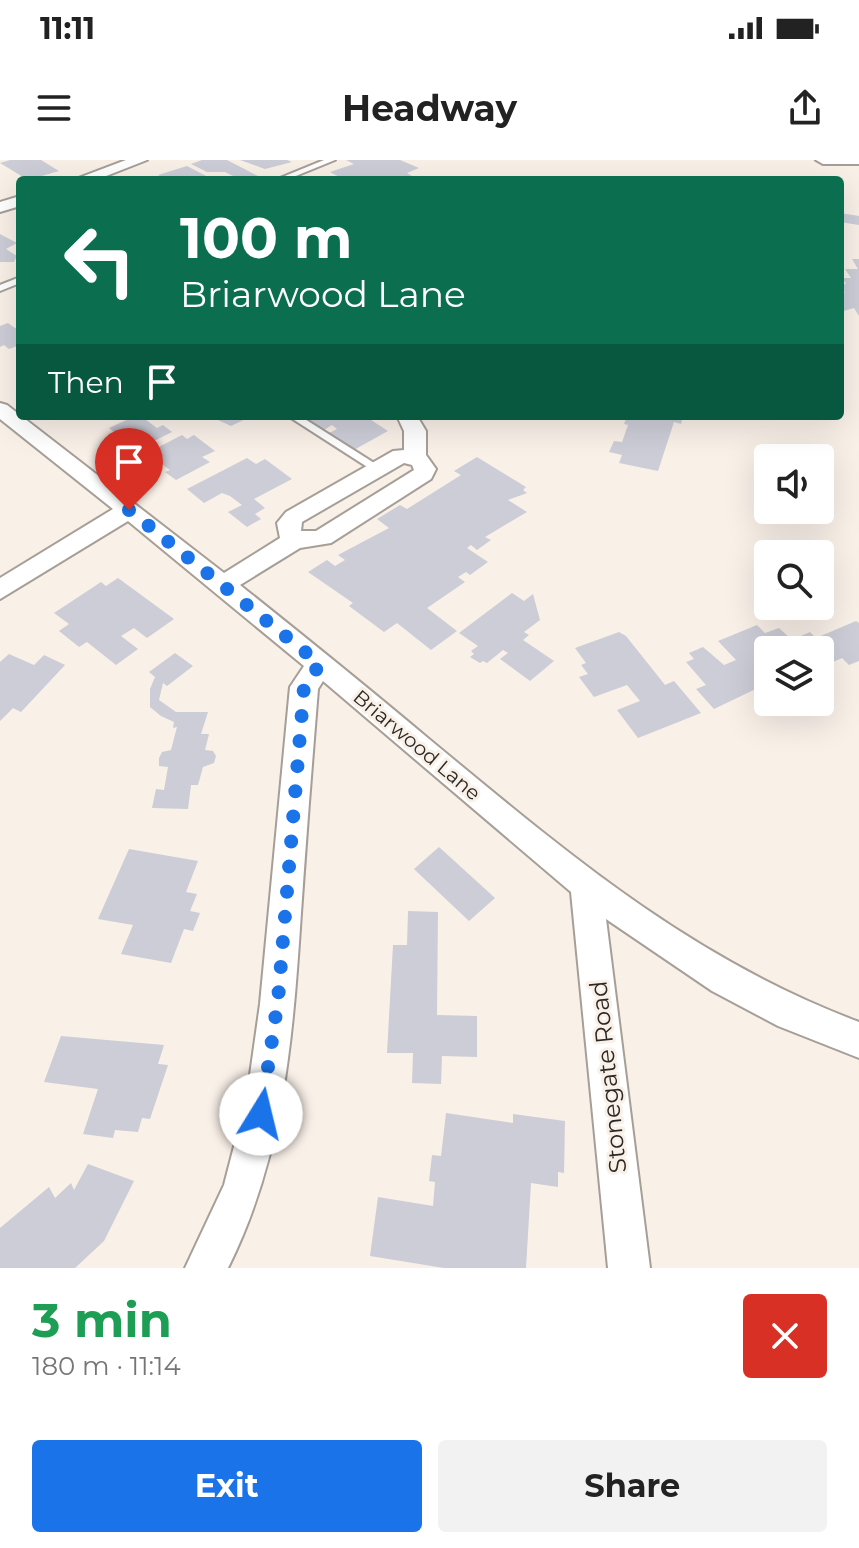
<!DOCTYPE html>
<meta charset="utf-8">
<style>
:root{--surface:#fff;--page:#f2f2f2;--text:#222;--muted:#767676;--accent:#1a73e8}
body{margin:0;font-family:Montserrat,sans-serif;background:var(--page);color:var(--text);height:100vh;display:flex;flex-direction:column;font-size:30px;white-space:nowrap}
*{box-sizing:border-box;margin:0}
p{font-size:26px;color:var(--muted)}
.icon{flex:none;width:44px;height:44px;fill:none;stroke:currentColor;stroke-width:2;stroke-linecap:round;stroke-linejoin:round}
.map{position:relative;height:1108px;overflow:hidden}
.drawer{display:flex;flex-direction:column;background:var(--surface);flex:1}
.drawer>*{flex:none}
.banner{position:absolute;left:16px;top:16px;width:828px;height:244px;border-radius:8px;box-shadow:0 8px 32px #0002;background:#0b6e4f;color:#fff;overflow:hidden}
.controls{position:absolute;left:754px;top:284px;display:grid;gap:16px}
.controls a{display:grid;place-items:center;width:80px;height:80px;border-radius:8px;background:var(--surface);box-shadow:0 8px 32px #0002;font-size:40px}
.pin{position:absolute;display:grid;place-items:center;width:68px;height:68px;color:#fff;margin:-82px -34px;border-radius:50% 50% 50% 0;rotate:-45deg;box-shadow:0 0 8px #0007}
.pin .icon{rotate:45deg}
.me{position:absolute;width:88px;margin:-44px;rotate:9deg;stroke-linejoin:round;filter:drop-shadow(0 0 6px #0008)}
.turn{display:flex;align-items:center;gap:28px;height:168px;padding:0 32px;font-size:36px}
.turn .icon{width:104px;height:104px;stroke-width:2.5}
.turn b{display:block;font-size:56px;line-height:68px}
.then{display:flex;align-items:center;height:76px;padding:0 32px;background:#0003;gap:16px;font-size:30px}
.round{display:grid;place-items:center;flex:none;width:84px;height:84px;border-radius:8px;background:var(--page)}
.overview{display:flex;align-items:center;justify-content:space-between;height:136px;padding:0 32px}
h1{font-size:48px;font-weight:700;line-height:60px;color:#1e9e55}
.action{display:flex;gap:16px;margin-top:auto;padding:16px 32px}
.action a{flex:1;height:92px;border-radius:8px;background:var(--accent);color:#fff;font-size:32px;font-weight:700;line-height:92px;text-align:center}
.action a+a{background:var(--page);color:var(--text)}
.status{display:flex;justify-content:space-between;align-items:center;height:56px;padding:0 40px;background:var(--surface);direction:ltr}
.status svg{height:22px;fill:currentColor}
header{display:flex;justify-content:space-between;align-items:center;height:104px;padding:0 32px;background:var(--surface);font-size:36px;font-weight:700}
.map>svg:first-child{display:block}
.building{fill:#cccdd7}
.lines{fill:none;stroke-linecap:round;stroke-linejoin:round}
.lane-casing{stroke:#a69e97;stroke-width:4}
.street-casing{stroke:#a69e97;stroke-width:4}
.lane{fill:#fff;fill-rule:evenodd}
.street{fill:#fff;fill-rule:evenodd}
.route{stroke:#1a73e8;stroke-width:14;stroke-dasharray:0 25.2}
.labels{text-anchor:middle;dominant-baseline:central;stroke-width:6;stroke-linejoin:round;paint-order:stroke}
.street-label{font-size:20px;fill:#2b2825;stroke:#f9f0e8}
.near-street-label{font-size:24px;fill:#2b2825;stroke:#f9f0e8}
</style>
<div class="status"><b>11:11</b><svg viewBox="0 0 49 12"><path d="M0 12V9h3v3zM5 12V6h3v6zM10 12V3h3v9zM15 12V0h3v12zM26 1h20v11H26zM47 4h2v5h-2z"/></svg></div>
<header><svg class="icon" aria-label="menu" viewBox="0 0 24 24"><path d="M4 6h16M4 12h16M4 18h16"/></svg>Headway<svg class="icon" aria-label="share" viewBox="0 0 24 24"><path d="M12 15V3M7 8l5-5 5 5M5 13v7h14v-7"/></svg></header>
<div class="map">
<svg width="859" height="1108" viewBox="0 0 859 1108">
<rect width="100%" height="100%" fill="#f9f0e8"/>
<g class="building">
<path d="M 10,0 L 41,0 L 59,11 L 28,20 L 0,3 Z"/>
<path d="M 202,0 L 227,0 L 258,16 L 241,20 L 225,12 L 207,12 L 191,4 Z"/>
<path d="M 240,0 L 287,0 L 292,2 L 265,9 Z"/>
<path d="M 346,0 L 400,0 L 419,8 L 407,13 L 412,16 L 396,20 L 345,20 L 330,12 L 354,4 Z"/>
<path d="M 187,6 L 208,17 L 167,20 L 158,15 Z"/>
<path d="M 840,53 L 859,56 L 859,65 L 840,62 Z"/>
<path d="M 0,74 L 17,83 L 6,89 L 17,96 L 14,102 L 0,102 Z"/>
<path d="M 852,99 L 859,99 L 859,156 L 854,148 L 840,152 L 840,133 L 845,133 L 840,124 L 846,124 L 842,118 L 851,118 L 845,109 L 858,109 Z"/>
<path d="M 8,163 L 15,168 L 20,166 L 20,185 L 9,189 L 4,185 L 0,187 L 0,166 Z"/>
<path d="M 135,256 L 141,256 L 157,268 L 163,265 L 172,272 L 136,290 L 109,268 Z"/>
<path d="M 217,256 L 252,256 L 231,266 L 218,260 L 220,259 Z"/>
<path d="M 297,256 L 365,256 L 388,271 L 352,291 L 327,274 L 337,269 L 332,265 L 321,272 Z"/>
<path d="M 627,256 L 683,256 L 681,264 L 674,262 L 658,311 L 619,303 L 622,295 L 609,292 L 614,281 L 622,282 L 628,265 L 624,264 Z"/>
<path d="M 182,275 L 187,279 L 194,275 L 215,291 L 202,297 L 210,302 L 176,320 L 165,312 L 170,310 L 147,293 Z"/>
<path d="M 477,297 L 526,327 L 523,330 L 527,333 L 508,340 L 527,352 L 485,377 L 491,380 L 477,390 L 471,385 L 467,388 L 488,402 L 470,415 L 466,412 L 458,417 L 465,422 L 427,448 L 457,471 L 431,490 L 397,463 L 384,472 L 349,446 L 353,443 L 308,412 L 327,400 L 335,406 L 345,400 L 338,395 L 389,368 L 377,359 L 400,345 L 407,349 L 461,315 L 454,311 Z"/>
<path d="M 247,298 L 256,304 L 265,299 L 292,319 L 254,339 L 265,348 L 255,354 L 261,359 L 247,367 L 228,352 L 242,345 L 230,336 L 222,333 L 204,343 L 187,329 Z"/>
<path d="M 118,418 L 174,459 L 147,478 L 134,468 L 121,476 L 138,489 L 116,505 L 87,482 L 79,487 L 59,471 L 69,464 L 54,453 L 101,422 L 106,426 Z"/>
<path d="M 512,433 L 524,441 L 533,434 L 540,460 L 524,472 L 529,475 L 523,480 L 554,501 L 530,521 L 500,499 L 508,493 L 503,490 L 487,503 L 483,501 L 480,503 L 470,497 L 474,494 L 471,491 L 478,486 L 459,473 Z"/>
<path d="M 856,461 L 859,463 L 859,501 L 849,505 L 842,498 L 824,506 L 820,503 L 820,490 L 768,490 L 768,529 L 764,525 L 714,549 L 696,529 L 706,525 L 686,502 L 694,499 L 689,493 L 703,487 L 724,505 L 736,500 L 718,481 L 757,465 L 765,473 L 779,468 L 792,480 L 810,472 L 816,478 Z"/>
<path d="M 619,472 L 626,476 L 665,525 L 674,521 L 701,553 L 638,578 L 617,550 L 640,541 L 627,525 L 594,537 L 579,517 L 588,514 L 581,505 L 586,503 L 575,488 Z"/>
<path d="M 175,493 L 193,506 L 167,526 L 163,523 L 159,540 L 176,552 L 208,552 L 201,574 L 209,574 L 205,590 L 213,591 L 216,596 L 214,603 L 203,607 L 198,625 L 191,625 L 188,649 L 152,648 L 156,629 L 164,630 L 168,607 L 159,606 L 159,598 L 162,592 L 171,590 L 177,567 L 173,568 L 174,562 L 161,556 L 150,547 L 150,529 L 155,517 L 149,512 Z"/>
<path d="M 9,494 L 34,505 L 44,495 L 65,505 L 21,552 L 13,548 L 0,561 L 0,502 Z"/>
<path d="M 439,687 L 495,738 L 469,761 L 414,709 Z"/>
<path d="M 129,689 L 198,701 L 186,732 L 197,734 L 190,751 L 200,753 L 193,771 L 184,769 L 171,803 L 121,794 L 133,765 L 98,759 Z"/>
<path d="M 408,751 L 438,752 L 437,855 L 477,856 L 477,897 L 442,896 L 441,924 L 412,923 L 413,893 L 387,893 L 393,785 L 407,785 Z"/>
<path d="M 61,876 L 164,885 L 158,904 L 168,905 L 150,959 L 142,958 L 138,972 L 115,970 L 113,978 L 83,974 L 98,929 L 44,922 Z"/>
<path d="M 446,953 L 513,963 L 513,954 L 565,961 L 564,1013 L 558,1012 L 558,1027 L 531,1023 L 526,1108 L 444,1108 L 370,1096 L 378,1037 L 433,1046 L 435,1022 L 429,1021 L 432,995 L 441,996 Z"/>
<path d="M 88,1004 L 134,1021 L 104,1081 L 75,1108 L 0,1108 L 0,1068 L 49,1027 L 55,1038 L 71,1023 L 74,1030 Z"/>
</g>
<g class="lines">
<g class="lane-casing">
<g id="lane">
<path d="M 324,0 L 335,0 L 286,20 L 275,20 Z"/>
<path d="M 20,117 L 20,123 L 0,131 L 0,125 Z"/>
<path d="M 288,256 L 300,256 L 382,308 L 376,311 L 372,310 Z"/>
</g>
</g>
<g class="street-casing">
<g id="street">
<path d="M 126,0 L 147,0 L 96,20 L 73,20 Z"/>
<path d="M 816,0 L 859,0 L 859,4 L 823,4 Z"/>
<path d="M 20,36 L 20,46 L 0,52 L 0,42 Z"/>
<path d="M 0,243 L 7,245 L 224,413 L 280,378 L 277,363 L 286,352 L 393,291 L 404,290 L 404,271 L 397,256 L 417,256 L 426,271 L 426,295 L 436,309 L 431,319 L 331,383 L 300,388 L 240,425 C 304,476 367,527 429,579 C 567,693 689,798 859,862 L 859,898 L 778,866 L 712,831 L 606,759 L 650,1108 L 608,1108 L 571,732 L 323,521 L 318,529 C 312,604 306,678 301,753 C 293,876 284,996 228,1108 L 185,1108 L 224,1025 L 247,936 L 260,844 L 290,527 L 304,506 L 128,361 L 0,439 L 0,418 L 113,349 L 0,259 ZM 404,303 L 412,305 L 414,310 L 316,371 L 301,371 L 302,362 Z"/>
</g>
</g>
<use href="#lane" class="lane"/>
<use href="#street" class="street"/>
</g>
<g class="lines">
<path class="route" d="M 129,350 L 320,504 L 304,527 L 278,840 L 261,954"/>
</g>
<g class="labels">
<g class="street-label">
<text transform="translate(417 585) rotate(40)">Briarwood Lane</text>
</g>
<g class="near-street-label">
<text transform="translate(608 917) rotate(-96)">Stonegate Road</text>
</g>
</g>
</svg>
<div class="controls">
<a><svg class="icon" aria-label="sound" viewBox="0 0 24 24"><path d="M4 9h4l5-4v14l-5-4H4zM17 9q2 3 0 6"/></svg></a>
<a><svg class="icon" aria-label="search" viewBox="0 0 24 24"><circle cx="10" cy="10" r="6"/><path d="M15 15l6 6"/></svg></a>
<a><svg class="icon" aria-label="layers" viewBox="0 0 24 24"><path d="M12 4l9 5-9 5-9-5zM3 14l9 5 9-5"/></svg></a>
</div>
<div class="pin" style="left:129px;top:350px;background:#d93025"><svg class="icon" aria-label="arrive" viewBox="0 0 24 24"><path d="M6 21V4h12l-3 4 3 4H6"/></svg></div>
<svg class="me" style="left:261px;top:954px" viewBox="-20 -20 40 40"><circle r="19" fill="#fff"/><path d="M0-13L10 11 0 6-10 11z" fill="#1a73e8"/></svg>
<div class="banner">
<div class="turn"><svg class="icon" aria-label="left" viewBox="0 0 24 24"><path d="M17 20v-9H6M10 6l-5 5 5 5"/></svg><div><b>100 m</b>Briarwood Lane</div></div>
<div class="then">Then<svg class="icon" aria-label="arrive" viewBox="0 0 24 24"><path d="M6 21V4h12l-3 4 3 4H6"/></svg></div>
</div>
</div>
<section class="drawer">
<div class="overview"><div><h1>3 min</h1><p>180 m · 11:14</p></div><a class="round" style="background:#d93025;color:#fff"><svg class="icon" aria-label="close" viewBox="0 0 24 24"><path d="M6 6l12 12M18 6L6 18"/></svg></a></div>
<div class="action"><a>Exit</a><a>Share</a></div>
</section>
